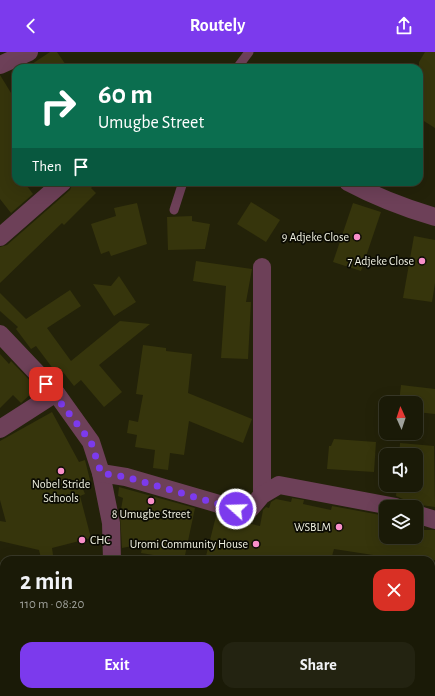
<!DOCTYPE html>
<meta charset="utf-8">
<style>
:root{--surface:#1a1a07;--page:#232311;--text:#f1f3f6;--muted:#9fa19b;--line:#383828;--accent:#7c3aed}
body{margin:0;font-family:"Alegreya Sans",sans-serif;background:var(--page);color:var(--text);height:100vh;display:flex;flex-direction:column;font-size:15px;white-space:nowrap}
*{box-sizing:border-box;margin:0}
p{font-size:13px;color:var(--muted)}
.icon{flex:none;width:22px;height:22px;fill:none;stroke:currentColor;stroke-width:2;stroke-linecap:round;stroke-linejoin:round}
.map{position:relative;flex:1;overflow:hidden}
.side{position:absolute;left:0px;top:504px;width:435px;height:140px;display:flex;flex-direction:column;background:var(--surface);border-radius:12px 12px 0 0;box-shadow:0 4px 16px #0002,0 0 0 1px var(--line)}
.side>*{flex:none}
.hud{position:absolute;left:12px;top:12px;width:411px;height:122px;border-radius:12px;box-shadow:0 4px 16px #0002,0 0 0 1px var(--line);background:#0b6e4f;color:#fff;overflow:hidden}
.needle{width:26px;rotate:357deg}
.fabs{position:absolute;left:379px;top:344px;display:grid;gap:8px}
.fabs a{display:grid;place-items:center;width:44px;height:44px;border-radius:8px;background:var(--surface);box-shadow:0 4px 16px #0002,0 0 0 1px var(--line);font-size:20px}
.pin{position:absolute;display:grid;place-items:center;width:34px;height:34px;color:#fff;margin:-17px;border-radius:8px;box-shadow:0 2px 6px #0006}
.me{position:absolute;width:44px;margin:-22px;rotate:290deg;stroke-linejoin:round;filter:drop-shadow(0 0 3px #0008)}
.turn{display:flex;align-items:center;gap:14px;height:84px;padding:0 20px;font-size:18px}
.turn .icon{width:52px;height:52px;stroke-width:2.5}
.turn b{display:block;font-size:28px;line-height:34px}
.then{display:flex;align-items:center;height:38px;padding:0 20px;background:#0003;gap:8px;font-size:15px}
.round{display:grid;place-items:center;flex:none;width:42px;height:42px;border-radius:12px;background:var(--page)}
.headline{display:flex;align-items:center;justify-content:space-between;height:68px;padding:0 20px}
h1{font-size:24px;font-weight:700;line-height:30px}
.button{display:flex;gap:8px;margin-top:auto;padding:8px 20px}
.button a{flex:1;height:46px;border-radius:12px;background:var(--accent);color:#fff;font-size:16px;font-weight:700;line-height:46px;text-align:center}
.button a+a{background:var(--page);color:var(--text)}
header{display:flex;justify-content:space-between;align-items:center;height:52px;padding:0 20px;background:var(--accent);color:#fff;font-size:18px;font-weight:700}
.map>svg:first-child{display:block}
.building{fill:#36350c}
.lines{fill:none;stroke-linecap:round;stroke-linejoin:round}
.service{stroke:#6d4058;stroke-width:9}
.minor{stroke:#6d4058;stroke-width:18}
.route{stroke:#7c3aed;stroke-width:7;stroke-dasharray:0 12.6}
.poi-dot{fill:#f98fc9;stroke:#0b0b03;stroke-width:1.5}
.labels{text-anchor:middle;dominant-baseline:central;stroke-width:3.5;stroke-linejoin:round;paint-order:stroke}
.poi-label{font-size:12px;fill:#f1f2e2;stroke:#0b0b03;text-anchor:end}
</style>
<header><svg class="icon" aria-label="back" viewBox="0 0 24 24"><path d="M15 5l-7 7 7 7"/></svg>Routely<svg class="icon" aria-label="share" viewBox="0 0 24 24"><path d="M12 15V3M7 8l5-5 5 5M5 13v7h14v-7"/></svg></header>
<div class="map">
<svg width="435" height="644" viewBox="0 0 435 644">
<rect width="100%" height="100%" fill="#232209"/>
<g class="building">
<path d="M 50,0 L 57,0 L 68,16 L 26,16 Z"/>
<path d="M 425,0 L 435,0 L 435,76 L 419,66 L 419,10 Z"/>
<path d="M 0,23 L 16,49 L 16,130 L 24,130 L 33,142 L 11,161 L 0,147 Z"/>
<path d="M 73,130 L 97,130 L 91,136 L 96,141 L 64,173 L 62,171 L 0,231 L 0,195 L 7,193 L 70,138 Z"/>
<path d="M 251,150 L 280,168 L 266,190 L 237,172 Z"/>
<path d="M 137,151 L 147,192 L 111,204 L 109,199 L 101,202 L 91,172 L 116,164 L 114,156 Z"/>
<path d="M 353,151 L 381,160 L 361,219 L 333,210 Z"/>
<path d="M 192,164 L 192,169 L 210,172 L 205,197 L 168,198 L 167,165 Z"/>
<path d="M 414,184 L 435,188 L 435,231 L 432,250 L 403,246 Z"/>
<path d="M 196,209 L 252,217 L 246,250 L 251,250 L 248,307 L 221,306 L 226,234 L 193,229 Z"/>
<path d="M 119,224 L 136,250 L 114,264 L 93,232 L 111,234 Z"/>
<path d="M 70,238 L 81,254 L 47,276 L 71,309 L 120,269 L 150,272 L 99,313 L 122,340 L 104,355 L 81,328 L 74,334 L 59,315 L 54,318 L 36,294 L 31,297 L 16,277 L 18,275 L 0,259 L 0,241 L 26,267 Z"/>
<path d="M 143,293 L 166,296 L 166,299 L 192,302 L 188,341 L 252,367 L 243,391 L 189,369 L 184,403 L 170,401 L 168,418 L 153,416 L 155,398 L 135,395 L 137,383 L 127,381 L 129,368 L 138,370 L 143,343 L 136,342 Z"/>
<path d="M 0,302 L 9,312 L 11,309 L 37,336 L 21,351 L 13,343 L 0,356 Z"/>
<path d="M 401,333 L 435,337 L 435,362 L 416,360 L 416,351 L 399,351 Z"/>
<path d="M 52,360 L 79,410 L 85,408 L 91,432 L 82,435 L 85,442 L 80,444 L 91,486 L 52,496 L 53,503 L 41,506 L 39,498 L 0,489 L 0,469 L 6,470 L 0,448 L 0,389 Z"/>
<path d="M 334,387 L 376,390 L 374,420 L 327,417 L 329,394 L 331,394 Z"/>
<path d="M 400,391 L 434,394 L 435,455 L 414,452 L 406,455 L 403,447 L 396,444 L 397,433 L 416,433 L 416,403 L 399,403 Z"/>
<path d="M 119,435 L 195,456 L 184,508 L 141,501 L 143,492 L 122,496 L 120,463 L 123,446 L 118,444 Z"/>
<path d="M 292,446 L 304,448 L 303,452 L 331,458 L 332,454 L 386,464 L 386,485 L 418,485 L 419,478 L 435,478 L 435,508 L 386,508 L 386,505 L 334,497 L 331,508 L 205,508 L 216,464 L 260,474 L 263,458 L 266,455 L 269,456 L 271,450 L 276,447 L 291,450 Z"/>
</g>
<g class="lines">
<g class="service">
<path d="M 237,16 L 249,0"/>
<path d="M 174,158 L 183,130"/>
</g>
<g class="minor">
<path d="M 0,13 L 29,0"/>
<path d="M 348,130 C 376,145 405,156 435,165"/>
<path d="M 0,185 L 63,130"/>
<path d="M 262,215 L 262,443"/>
<path d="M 0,282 L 56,341 L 91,390 L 101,421 L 111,471 L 112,508"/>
<path d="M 0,377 L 56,341"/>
<path d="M 101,421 L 126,425 L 236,457 L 251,456 L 262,443 L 279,433 L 396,455"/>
<path d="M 416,462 L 435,468"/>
<path d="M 117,640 L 118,644"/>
<path d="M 334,644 L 336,640"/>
</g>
</g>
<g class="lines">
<path class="route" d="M 46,332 L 91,390 L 101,421 L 126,425 L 236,457"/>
</g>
<g class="poi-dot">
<circle cx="357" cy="185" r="4"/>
<circle cx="422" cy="209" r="4"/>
<circle cx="61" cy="419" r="4"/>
<circle cx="151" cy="449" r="4"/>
<circle cx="339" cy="475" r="4"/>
<circle cx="82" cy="488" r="4"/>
<circle cx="256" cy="492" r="4"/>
</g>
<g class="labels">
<g class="poi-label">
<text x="349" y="185">9 Adjeke Close</text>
<text x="414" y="209">7 Adjeke Close</text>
<text x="61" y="432" text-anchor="middle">Nobel Stride<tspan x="61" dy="14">Schools</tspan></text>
<text x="151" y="462" text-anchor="middle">8 Umugbe Street</text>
<text x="331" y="475">WSBLM</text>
<text x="90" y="488" text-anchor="start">CHC</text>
<text x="248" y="492">Uromi Community House</text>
</g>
</g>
</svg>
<div class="fabs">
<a><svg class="needle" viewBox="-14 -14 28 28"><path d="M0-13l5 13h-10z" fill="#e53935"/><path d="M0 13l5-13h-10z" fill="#9fa19b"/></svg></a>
<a><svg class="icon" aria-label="sound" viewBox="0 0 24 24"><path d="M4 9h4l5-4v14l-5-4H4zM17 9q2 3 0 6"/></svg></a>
<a><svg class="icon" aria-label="layers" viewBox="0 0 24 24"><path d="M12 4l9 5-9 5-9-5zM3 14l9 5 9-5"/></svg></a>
</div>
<div class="pin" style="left:46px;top:332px;background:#d93025"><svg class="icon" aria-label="arrive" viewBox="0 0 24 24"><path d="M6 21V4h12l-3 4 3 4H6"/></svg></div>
<svg class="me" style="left:236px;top:457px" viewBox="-20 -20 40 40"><circle r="17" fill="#7c3aed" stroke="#fff" stroke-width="3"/><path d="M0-11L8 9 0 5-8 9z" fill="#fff"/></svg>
<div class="hud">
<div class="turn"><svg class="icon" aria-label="right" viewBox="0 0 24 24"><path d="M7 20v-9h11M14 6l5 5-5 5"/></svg><div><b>60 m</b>Umugbe Street</div></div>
<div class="then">Then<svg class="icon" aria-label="arrive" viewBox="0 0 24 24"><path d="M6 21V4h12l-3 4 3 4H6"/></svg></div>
</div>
<section class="side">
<div class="headline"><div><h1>2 min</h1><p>110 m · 08:20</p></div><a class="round" style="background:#d93025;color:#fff"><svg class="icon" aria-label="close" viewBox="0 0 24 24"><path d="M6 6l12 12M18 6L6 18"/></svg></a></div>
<div class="button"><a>Exit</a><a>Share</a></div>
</section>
</div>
